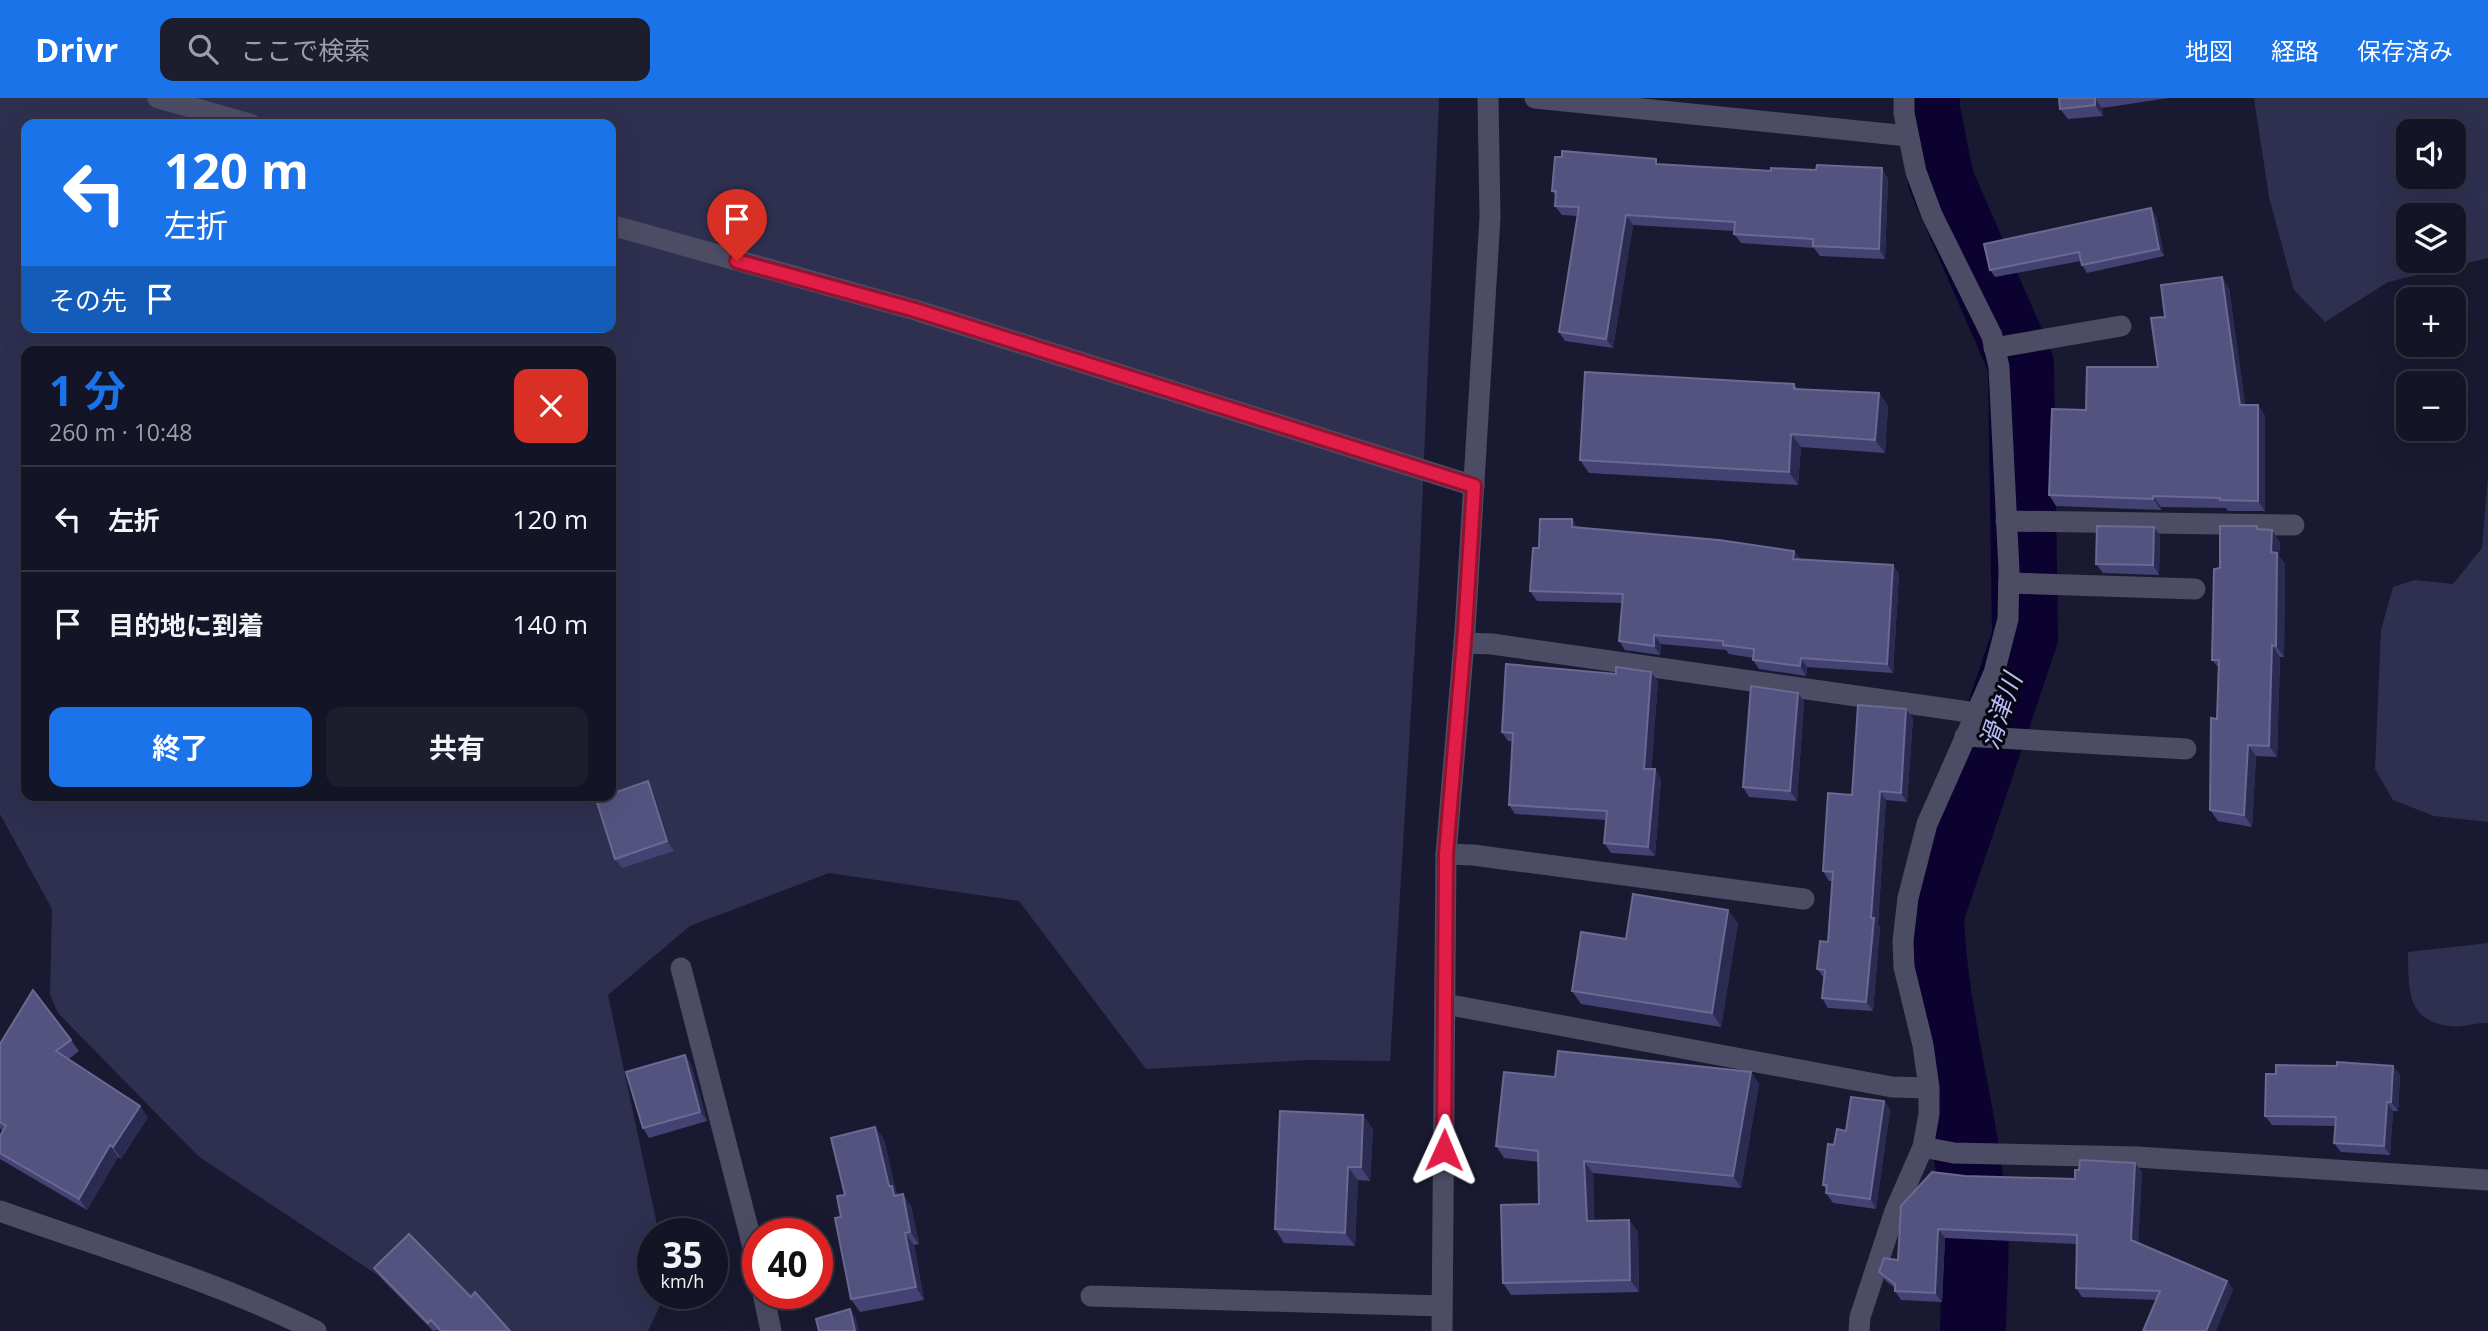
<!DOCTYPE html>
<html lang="ja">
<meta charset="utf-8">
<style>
:root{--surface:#131425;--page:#1c1d2d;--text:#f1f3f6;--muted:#9d9ea7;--line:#323342;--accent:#1a73e8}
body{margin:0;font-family:"Open Sans","Noto Sans JP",sans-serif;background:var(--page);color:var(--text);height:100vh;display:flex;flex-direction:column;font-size:26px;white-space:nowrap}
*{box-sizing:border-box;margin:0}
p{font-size:23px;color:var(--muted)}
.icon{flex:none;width:38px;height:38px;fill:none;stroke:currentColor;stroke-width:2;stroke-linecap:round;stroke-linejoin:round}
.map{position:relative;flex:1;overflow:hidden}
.sheet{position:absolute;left:21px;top:248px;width:595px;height:455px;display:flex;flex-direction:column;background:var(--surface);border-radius:14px;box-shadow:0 7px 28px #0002,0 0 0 2px var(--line)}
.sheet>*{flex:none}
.hud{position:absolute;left:21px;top:21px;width:595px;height:214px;border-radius:14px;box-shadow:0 7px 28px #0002,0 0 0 2px var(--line);background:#1a73e8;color:#fff;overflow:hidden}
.controls{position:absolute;left:2396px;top:21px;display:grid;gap:14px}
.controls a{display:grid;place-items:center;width:70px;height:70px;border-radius:14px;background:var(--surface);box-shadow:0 7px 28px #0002,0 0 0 2px var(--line);font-size:35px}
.speed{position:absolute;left:637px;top:1120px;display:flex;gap:14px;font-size:35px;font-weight:700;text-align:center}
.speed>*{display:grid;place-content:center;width:91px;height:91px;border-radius:50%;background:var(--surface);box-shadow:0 7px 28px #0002,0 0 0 2px var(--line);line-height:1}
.speed small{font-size:18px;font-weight:400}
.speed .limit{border:10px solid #d22;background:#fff;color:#111}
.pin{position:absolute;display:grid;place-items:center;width:60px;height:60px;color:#fff;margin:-72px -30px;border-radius:50% 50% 50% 0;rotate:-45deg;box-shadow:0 0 7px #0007}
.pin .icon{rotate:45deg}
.me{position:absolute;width:77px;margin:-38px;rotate:1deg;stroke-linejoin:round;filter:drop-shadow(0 0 5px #0008)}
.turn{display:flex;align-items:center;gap:24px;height:147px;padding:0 28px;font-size:32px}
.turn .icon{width:91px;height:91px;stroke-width:2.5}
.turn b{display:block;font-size:49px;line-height:60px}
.then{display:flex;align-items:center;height:66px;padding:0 28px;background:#0003;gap:14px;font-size:26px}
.round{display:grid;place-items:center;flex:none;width:74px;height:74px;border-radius:14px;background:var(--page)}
.head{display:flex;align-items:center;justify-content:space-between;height:119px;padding:0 28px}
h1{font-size:42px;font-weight:700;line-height:52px;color:var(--accent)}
.primary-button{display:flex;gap:14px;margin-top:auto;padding:14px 28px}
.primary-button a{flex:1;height:80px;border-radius:14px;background:var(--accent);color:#fff;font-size:28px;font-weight:700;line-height:80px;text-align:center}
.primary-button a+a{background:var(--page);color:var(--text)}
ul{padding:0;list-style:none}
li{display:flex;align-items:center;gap:21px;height:105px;padding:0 28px;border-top:2px solid var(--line)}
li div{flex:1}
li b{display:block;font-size:26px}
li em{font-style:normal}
header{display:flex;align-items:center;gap:42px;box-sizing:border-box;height:98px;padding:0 35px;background:var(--accent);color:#fff}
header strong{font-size:33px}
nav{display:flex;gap:38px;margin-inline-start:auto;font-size:24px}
.search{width:490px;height:63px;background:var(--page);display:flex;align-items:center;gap:18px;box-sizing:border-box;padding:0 24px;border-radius:14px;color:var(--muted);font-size:26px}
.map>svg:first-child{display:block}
.green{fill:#2f3050;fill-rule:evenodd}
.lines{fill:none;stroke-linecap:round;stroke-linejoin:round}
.river{stroke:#0b022f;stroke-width:66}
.minor{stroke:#4c4d64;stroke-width:21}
.wall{fill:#434272}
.shaded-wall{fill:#2b2b52}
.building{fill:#54537f;stroke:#696991;stroke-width:2}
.route-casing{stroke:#92132f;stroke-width:18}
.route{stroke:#e11d48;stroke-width:12}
.labels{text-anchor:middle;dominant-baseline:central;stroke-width:6;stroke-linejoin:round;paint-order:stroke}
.water-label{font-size:26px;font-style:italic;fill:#b7bafc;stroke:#06060f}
</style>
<header>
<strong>Drivr</strong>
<div class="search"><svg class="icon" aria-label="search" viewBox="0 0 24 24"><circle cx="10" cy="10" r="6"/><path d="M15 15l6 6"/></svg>ここで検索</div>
<nav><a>地図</a><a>経路</a><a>保存済み</a></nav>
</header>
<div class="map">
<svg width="2488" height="1233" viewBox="0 0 2488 1233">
<rect width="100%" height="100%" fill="#191a31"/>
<g class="green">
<path d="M 0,0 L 1439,0 L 1419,480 L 1390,963 L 1309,962 L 1146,971 L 1019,803 L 829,775 L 690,828 L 608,897 L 659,1136 L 653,1136 L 653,1195 L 666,1195 L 648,1233 L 462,1233 L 198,1058 L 58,915 L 50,896 L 52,811 L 0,716 ZM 26,26 L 611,26 L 611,229 L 26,229 ZM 26,254 L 611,254 L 611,698 L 26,698 Z"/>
<path d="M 2254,0 L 2488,0 L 2488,160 L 2388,184 L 2325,224 L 2294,192 L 2269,99 ZM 2408,33 L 2454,33 L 2454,79 L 2408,79 ZM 2408,117 L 2454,117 L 2454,163 L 2408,163 Z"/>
<path d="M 2488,379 L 2488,724 L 2434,718 L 2393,702 L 2375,671 L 2381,532 L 2393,489 L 2415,482 L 2453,486 L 2482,450 Z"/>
<path d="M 2488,845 L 2488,925 C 2475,924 2462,930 2450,928 C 2405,923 2409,889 2408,854 Z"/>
</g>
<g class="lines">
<path class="river" d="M 1927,0 L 1926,6 L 1941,82 L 2021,266 L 2025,539 L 1931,817 C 1934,922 1969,1025 1975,1131 C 1977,1164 1973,1199 1973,1233"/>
<g class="minor">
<path d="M 158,0 L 250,26"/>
<path d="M 1535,0 L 1908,38"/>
<path d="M 611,127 L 915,212 L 1474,388"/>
<path d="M 1994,250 L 2121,228"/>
<path d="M 2006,423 L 2294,427"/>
<path d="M 2009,485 L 2195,491"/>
<path d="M 1464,545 L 1492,546 L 1976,615"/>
<path d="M 1965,638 L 2186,651"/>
<path d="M 1446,756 L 1473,757 L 1804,801"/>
<path d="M 681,870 L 758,1169"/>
<path d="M 1445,906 L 1892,989 L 1929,990"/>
<path d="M 1923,1049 L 1954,1055 L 2137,1059 L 2488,1082"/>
<path d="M 0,1113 C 106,1151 216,1183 316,1233"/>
<path d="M 763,1195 L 771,1233"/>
<path d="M 1091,1198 L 1442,1208"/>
<path d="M 1442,1233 L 1446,756 L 1465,532 L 1490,119 L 1488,0"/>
<path d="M 1859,1233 L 1860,1219 L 1895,1113 L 1923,1049 L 1929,1016 L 1929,990 L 1923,947 L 1904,869 L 1903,843 L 1908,800 L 1927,726 L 1994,575 L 2008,521 L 2009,472 L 1999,269 L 1992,238 L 1932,117 L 1916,74 L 1904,15 L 1904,0"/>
</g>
</g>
<g class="wall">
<path d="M 2059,0 L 2169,0 L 2102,10 L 2103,18 L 2068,21 L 2060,11 Z"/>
<path d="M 1659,66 L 1888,80 L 1885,161 L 1820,158 L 1814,150 L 1741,145 L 1734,136 L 1734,133 L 1633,127 L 1613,250 L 1565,243 L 1559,234 L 1577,118 L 1562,117 L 1555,108 L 1556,98 L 1552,93 Z"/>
<path d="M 2156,118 L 2164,158 L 2087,175 L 2082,167 L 2081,163 L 1995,179 L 1990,172 Z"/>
<path d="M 2222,179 L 2229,190 L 2245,307 L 2258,307 L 2265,318 L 2265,413 L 2228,413 L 2226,410 L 2161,409 L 2161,412 L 2056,408 L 2049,397 L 2086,312 L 2158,269 L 2165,219 Z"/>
<path d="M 1794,286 L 1798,291 L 1879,295 L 1888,308 L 1885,355 L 1801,349 L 1798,387 L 1589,375 L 1580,362 Z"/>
<path d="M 1572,421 L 1578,430 L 1794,453 L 1800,461 L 1893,467 L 1899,476 L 1893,575 L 1807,569 L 1806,578 L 1759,571 L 1753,562 L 1753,560 L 1729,556 L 1726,552 L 1661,546 L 1660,557 L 1625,552 L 1619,543 L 1622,505 L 1537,503 L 1530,493 L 1539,450 Z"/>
<path d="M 2257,428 L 2259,431 L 2280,444 L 2279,458 L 2285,466 L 2284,559 L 2280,559 L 2277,659 L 2256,658 L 2252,729 L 2218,723 L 2210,712 L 2217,621 L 2219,570 L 2212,562 L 2220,470 Z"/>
<path d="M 2154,429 L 2160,438 L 2159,477 L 2103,475 L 2096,466 Z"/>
<path d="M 1658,583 L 1651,671 L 1655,671 L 1661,681 L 1655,758 L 1611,755 L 1604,745 L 1606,722 L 1515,716 L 1509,707 L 1512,643 L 1508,643 L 1502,634 Z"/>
<path d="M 1798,595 L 1804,604 L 1797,703 L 1749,699 L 1743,689 Z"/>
<path d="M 1913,620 L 1907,704 L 1886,702 L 1878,826 L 1880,829 L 1873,913 L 1828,910 L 1822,900 L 1824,880 L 1817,871 L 1828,844 L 1832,783 L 1829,783 L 1823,773 L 1852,697 Z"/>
<path d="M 648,683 L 654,693 L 674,753 L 622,770 L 615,761 Z"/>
<path d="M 1738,825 L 1721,929 L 1581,906 L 1572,893 L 1626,841 Z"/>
<path d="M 71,942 L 79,953 L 69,961 L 148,1019 L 121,1061 L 118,1059 L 87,1112 L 0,1061 L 0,1038 L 3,1033 L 0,1030 L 0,946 Z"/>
<path d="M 685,957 L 691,966 L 707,1023 L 649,1040 L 643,1030 Z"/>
<path d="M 2393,968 L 2400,977 L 2398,1013 L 2393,1013 L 2390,1057 L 2341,1054 L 2334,1045 L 2335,1028 L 2272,1027 L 2265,1018 L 2276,976 Z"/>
<path d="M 1751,974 L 1759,986 L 1741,1090 L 1593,1075 L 1594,1123 L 1629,1122 L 1638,1134 L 1639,1194 L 1511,1197 L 1503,1185 L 1539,1106 L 1539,1064 L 1504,1060 L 1496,1048 L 1555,979 Z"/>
<path d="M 1884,1003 L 1890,1012 L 1876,1111 L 1833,1105 L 1826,1095 L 1827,1093 L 1823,1087 L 1834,1047 L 1846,1033 Z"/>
<path d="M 875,1029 L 884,1042 L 896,1094 L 911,1108 L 919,1146 L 914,1147 L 924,1202 L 860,1214 L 851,1201 L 841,1119 Z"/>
<path d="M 1373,1031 L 1370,1083 L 1358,1082 L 1355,1148 L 1284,1145 L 1275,1131 Z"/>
<path d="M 2135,1065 L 2142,1074 L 2138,1145 L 2227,1183 L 2233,1192 L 2157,1202 L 2082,1199 L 2076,1190 L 2077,1146 L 1945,1140 L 1942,1204 L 1901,1202 L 1895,1193 L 1895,1190 L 1886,1183 L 1879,1174 L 1898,1162 L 1965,1078 L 2075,1081 L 2079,1072 Z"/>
<path d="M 374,1170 L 471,1199 L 510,1233 L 439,1233 L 437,1232 L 433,1233 L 381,1180 Z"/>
</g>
<g class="shaded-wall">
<path d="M 2095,0 L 2102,10 L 2103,18 L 2095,7 Z"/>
<path d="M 1882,70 L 1888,80 L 1885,161 L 1879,151 Z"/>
<path d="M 2151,110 L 2156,118 L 2164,158 L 2159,151 Z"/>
<path d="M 1626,117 L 1633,127 L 1613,250 L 1606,241 Z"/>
<path d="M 2222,179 L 2229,190 L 2247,318 L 2240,307 Z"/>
<path d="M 1879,295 L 1888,308 L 1885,355 L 1875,342 Z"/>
<path d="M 2258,307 L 2265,318 L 2265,413 L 2258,403 Z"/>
<path d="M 1791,336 L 1801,349 L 1798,387 L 1789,374 Z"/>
<path d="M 2153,398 L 2161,409 L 2161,412 L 2153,401 Z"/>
<path d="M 1572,421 L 1579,431 L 1572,429 Z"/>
<path d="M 2154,429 L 2160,438 L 2159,477 L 2153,467 Z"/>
<path d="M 2272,432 L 2280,444 L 2279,458 L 2285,466 L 2284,559 L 2276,548 L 2271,454 Z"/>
<path d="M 1794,453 L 1801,462 L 1793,461 Z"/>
<path d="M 1893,467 L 1899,476 L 1893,575 L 1887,566 Z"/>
<path d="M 1654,537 L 1661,546 L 1660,557 L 1654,548 Z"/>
<path d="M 2272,547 L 2280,559 L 2277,659 L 2269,648 Z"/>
<path d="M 1801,560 L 1807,569 L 1806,578 L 1800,568 Z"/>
<path d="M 1651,574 L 1658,583 L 1651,680 L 1644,671 Z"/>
<path d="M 1798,595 L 1804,604 L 1797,703 L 1790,693 Z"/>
<path d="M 1906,611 L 1913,620 L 1907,704 L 1901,695 Z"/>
<path d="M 2248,647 L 2256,658 L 2252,729 L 2244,717 Z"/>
<path d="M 1655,671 L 1661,681 L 1655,758 L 1648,749 Z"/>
<path d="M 648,683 L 654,693 L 674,753 L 667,743 Z"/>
<path d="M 1880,693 L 1886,702 L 1878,826 L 1880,829 L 1873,913 L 1866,904 Z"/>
<path d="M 1728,812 L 1738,825 L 1721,929 L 1712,915 Z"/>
<path d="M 685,957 L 691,966 L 707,1023 L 700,1014 Z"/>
<path d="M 2393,968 L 2400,977 L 2398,1013 L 2391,1004 Z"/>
<path d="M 1751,974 L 1759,986 L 1741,1090 L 1733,1078 Z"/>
<path d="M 1884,1003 L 1890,1012 L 1876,1111 L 1870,1101 Z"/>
<path d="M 2387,1004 L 2393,1013 L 2390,1057 L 2384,1048 Z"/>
<path d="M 140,1008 L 148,1019 L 121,1061 L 113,1049 Z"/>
<path d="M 1363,1017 L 1373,1031 L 1370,1083 L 1361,1069 Z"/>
<path d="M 875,1029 L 884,1042 L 896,1094 L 901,1100 L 894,1098 L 889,1088 Z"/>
<path d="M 110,1047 L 118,1059 L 87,1112 L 79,1101 Z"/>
<path d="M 1584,1063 L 1593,1075 L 1595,1135 L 1587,1123 Z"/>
<path d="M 2135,1065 L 2142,1074 L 2138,1151 L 2131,1142 Z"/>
<path d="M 1348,1069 L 1358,1082 L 1355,1148 L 1345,1135 Z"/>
<path d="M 903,1096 L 911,1108 L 919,1146 L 910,1134 Z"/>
<path d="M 1629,1122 L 1638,1134 L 1639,1194 L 1630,1182 Z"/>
<path d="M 1938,1131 L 1945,1140 L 1942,1204 L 1935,1195 Z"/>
<path d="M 905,1135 L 914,1147 L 924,1202 L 916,1189 Z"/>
<path d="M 2227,1183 L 2233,1192 L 2216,1233 L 2206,1233 Z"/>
<path d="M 850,1211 L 856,1220 L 859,1233 L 855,1233 Z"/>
</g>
<g class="building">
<path d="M 2059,0 L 2095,0 L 2095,7 L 2060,11 Z"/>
<path d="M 1562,53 L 1656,61 L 1656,66 L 1740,71 L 1771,73 L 1771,70 L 1816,72 L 1817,67 L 1882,70 L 1879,151 L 1813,148 L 1813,141 L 1734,136 L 1735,124 L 1626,117 L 1606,241 L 1559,234 L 1579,109 L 1555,108 L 1556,93 L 1552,93 L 1555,59 L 1562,59 Z"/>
<path d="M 2151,110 L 2159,151 L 2082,167 L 2079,154 L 1990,172 L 1984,146 Z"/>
<path d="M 2222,179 L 2240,307 L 2258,307 L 2258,403 L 2220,402 L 2220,400 L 2153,398 L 2153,401 L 2049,397 L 2052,311 L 2086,312 L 2087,269 L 2158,269 L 2151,220 L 2165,219 L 2161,187 Z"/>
<path d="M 1585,274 L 1794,286 L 1794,291 L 1879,295 L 1875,342 L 1791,336 L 1789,374 L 1580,362 Z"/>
<path d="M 1540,421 L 1572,421 L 1572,429 L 1719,442 L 1794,453 L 1793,461 L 1893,467 L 1887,566 L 1801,560 L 1800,568 L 1753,562 L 1754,551 L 1723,547 L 1723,543 L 1654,537 L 1654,548 L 1619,543 L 1623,496 L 1530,493 L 1533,450 L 1539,450 Z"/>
<path d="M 2097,428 L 2154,429 L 2153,467 L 2096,466 Z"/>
<path d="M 2220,428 L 2257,428 L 2257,431 L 2272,432 L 2271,454 L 2277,455 L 2276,548 L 2272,547 L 2269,648 L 2248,647 L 2244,717 L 2210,712 L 2211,620 L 2217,621 L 2219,562 L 2212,562 L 2214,471 L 2220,470 Z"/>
<path d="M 1506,566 L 1616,576 L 1616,569 L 1651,574 L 1644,671 L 1655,671 L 1648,749 L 1604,745 L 1607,713 L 1509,707 L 1513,635 L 1502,634 Z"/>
<path d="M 1751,588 L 1798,595 L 1790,693 L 1743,689 Z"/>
<path d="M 1858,607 L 1906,611 L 1901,695 L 1880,693 L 1871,820 L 1874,820 L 1866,904 L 1822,900 L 1825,872 L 1817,871 L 1820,843 L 1828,844 L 1833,774 L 1823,773 L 1828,695 L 1852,697 Z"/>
<path d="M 648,683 L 667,743 L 615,761 L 596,701 L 603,698 L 611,698 L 611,696 Z"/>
<path d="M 1633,796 L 1728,812 L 1712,915 L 1572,893 L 1581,834 L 1626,841 Z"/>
<path d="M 33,892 L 71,942 L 56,953 L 140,1008 L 113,1049 L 110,1047 L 79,1101 L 0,1055 L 0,1038 L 6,1028 L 0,1024 L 0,946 Z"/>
<path d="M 1558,953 L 1751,974 L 1733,1078 L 1584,1063 L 1587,1123 L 1629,1122 L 1630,1182 L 1503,1185 L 1501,1107 L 1539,1106 L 1538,1053 L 1496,1048 L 1504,974 L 1555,979 Z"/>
<path d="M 685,957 L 700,1014 L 643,1030 L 626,974 Z"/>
<path d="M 2337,964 L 2393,968 L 2391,1004 L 2387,1004 L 2384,1048 L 2334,1045 L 2336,1019 L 2265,1018 L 2266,976 L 2276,976 L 2276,967 L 2337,968 Z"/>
<path d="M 1851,999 L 1884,1003 L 1870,1101 L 1826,1095 L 1827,1087 L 1823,1087 L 1828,1046 L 1834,1047 L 1837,1031 L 1846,1033 Z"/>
<path d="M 1280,1013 L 1363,1017 L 1361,1069 L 1348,1069 L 1345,1135 L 1275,1131 Z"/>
<path d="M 875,1029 L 889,1088 L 892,1088 L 894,1098 L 903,1096 L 910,1134 L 905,1135 L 916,1189 L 851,1201 L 835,1120 L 841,1119 L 837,1098 L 845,1097 L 831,1040 Z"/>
<path d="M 2080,1062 L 2135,1065 L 2131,1142 L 2227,1183 L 2206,1233 L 2143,1233 L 2160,1193 L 2076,1190 L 2077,1137 L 1938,1131 L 1935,1195 L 1895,1193 L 1895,1186 L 1879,1174 L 1884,1160 L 1898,1162 L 1901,1108 L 1932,1074 L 1965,1078 L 2075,1081 L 2075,1072 L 2079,1072 Z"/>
<path d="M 409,1136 L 471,1199 L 475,1194 L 510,1233 L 441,1233 L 431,1222 L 428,1225 L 374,1170 Z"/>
<path d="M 850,1211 L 855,1233 L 819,1233 L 816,1221 Z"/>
</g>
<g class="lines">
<g class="route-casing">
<path id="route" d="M 737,163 L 915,212 L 1474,388 L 1465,532 L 1446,756 L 1444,1052"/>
</g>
<use href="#route" class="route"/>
</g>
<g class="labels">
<g class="water-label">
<text transform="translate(2000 613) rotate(-71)">滑津川</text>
</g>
</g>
</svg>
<div class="controls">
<a><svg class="icon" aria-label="sound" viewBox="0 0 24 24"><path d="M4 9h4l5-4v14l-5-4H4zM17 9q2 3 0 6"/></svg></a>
<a><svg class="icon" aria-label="layers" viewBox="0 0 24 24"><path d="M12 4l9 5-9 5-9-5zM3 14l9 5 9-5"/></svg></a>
<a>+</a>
<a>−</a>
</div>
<div class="speed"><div>35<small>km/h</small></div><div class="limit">40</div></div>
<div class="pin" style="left:737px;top:163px;background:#d93025"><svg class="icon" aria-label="arrive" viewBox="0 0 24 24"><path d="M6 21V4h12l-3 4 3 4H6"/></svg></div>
<svg class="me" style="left:1444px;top:1052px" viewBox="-20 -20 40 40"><path d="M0-17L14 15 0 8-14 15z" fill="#e11d48" stroke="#fff" stroke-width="4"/></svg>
<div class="hud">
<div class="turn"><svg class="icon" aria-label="left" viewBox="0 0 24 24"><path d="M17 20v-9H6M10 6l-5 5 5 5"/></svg><div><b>120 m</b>左折</div></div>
<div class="then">その先<svg class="icon" aria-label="arrive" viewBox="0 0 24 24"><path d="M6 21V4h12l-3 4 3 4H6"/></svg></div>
</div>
<section class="sheet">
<div class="head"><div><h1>1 分</h1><p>260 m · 10:48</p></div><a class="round" style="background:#d93025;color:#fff"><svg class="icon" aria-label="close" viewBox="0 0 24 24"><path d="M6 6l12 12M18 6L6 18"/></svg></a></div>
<ul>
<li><svg class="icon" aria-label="left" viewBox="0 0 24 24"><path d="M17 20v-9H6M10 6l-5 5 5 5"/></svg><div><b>左折</b></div><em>120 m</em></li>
<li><svg class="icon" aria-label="arrive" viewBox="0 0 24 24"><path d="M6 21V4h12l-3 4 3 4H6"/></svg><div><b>目的地に到着</b></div><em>140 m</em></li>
</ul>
<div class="primary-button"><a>終了</a><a>共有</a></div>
</section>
</div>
